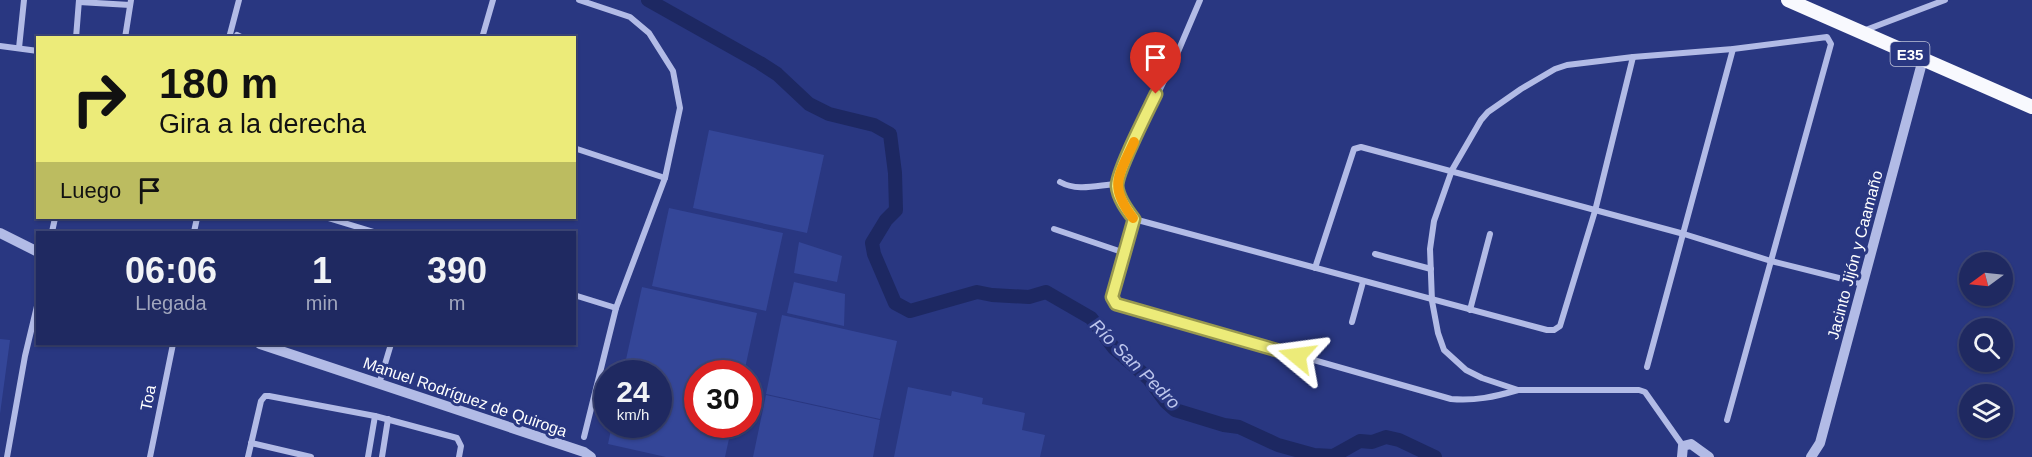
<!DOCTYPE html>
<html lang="es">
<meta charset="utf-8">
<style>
:root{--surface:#1f2961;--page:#273167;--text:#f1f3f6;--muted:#a1a6bd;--line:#3c4576}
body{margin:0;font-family:Arial,sans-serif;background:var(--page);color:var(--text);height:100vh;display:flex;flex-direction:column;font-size:22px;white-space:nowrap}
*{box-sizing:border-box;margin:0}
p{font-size:20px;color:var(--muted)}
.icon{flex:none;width:33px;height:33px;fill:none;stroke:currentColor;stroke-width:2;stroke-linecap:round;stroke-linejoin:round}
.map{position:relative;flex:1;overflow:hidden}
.drawer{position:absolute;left:36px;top:231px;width:540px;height:114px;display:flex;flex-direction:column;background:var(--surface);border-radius:0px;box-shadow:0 2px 4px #0004,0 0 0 2px var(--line)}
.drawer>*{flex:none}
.guide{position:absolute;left:36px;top:36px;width:540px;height:183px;border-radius:0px;box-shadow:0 2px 4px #0004,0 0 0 2px var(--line);background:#eceb79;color:#111;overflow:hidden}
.needle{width:39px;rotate:255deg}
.buttons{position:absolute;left:1959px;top:252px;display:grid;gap:12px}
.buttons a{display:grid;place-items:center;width:54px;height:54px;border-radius:50%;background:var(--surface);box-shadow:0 2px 4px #0004,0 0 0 2px var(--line);font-size:30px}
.speed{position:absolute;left:594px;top:360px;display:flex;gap:12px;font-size:30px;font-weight:700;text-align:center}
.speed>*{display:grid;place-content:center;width:78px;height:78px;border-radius:50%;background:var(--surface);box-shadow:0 2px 4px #0004,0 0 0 2px var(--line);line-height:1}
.speed small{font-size:15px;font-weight:400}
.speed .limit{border:9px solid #d22;background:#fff;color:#111}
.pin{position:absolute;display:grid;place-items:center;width:51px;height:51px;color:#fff;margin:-62px -26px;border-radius:50% 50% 50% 0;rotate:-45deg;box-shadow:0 0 6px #0007}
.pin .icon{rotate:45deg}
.me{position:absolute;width:66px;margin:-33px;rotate:286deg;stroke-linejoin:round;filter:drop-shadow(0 0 4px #0008)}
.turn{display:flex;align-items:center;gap:21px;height:126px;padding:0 24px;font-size:27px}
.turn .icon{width:78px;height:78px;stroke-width:2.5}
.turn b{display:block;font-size:42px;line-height:51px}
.then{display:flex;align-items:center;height:57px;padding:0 24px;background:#0003;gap:12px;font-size:22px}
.eta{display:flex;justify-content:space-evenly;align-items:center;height:102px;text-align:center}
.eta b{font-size:36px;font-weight:600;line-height:42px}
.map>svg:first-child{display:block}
.green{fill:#344698}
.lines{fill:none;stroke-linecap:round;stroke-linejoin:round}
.river{stroke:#1d2862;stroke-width:14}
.minor{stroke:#b2bbe6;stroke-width:6}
.tertiary{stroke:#b2bbe6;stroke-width:10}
.trunk{stroke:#f8f9fe;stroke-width:14}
.route-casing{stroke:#99994f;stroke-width:15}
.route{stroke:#eceb79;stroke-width:10}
.slow{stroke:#f59e0b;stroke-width:10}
.labels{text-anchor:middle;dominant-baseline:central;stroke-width:6;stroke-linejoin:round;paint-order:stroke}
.shield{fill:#293781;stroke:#bfc3d9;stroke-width:1.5}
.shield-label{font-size:15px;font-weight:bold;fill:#fff}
.street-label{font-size:16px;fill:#fff;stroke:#293781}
.water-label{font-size:18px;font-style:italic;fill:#bdc6ed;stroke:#293781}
</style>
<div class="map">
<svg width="2032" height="457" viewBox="0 0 2032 457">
<rect width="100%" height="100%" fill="#293781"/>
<g class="green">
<path d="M 709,130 L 824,155 L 807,233 L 693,208 Z"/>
<path d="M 669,208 L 783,233 L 766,311 L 652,286 Z"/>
<path d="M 799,242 L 842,256 L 837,282 L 794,273 Z"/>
<path d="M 794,282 L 845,294 L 844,326 L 787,313 Z"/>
<path d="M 642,287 L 757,313 L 744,373 L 698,374 L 698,424 L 732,425 L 725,457 L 666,457 L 608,444 L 612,425 L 658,424 L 658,374 L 623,373 Z"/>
<path d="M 782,315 L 897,341 L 880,419 L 766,394 Z"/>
<path d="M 0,339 L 10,340 L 0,414 Z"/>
<path d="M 908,387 L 951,396 L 952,391 L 983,398 L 982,404 L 1025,413 L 1022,430 L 1045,435 L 1040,457 L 894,457 Z"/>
<path d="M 766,395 L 880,420 L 873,457 L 753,457 Z"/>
</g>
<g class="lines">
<path class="river" d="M 648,0 L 760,63 L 777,74 L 809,104 L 829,114 L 874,125 L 890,134 L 895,173 L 896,210 L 886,220 L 872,243 L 874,254 L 895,303 L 910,311 L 977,292 L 992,295 L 1029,297 L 1046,292 L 1091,318 L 1114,348 L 1149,379 L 1166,402 L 1175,410 L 1224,425 L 1239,427 L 1278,445 L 1314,455 L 1333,456 L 1360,441 L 1372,442 L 1386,437 L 1399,440 L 1435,457"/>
<g class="minor">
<path d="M 579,0 L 630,17 L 649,33 L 673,71 L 680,108 L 665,178 L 616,308 L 584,437"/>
<path d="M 1200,0 L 1177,54 L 1118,176 C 1115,193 1124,206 1134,219 L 1547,330 L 1554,330 L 1560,326 L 1595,211 L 1633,57"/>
<path d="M 79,2 L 130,5"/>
<path d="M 1863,31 L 1945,0"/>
<path d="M 237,35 L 243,38"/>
<path d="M 76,38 L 79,0"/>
<path d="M 125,38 L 131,0"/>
<path d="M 229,38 L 239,0"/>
<path d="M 482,38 L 493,0"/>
<path d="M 0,46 L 38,51"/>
<path d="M 19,48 L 24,0"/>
<path d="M 574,148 L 665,178"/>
<path d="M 1060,182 C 1078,192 1098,185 1117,184"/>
<path d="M 328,218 L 374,232"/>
<path d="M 1134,219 L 1112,297 L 1116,304 L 1451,399 C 1475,401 1494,397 1518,390"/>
<path d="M 1054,229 L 1125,253"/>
<path d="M 52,232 L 55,218"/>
<path d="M 194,232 L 197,218"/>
<path d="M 1375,254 L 1431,269"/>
<path d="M 1315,268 L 1354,149 L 1361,147 L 1684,234 L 1771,261 L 1863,284"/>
<path d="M 574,295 L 616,308"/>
<path d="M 1470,310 L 1490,234"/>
<path d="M 1352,322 L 1363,282"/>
<path d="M 1647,367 L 1733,49"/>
<path d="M 379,384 L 391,344"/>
<path d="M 251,443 L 311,457"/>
<path d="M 1683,446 L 1645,392 L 1639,390 L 1518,390 L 1482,378 L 1466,370 L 1444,350 L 1438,333 L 1432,301 L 1430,249 L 1434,221 L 1452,170 L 1481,120 L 1488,112 L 1521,89 L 1555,69 L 1567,65 L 1633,57 L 1733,49 L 1827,37 L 1831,44 L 1727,420"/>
<path d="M 7,457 L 25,356 L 38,302"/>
<path d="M 150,457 L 173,344"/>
<path d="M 248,457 L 261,401 L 265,396 L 269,396 L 375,416 L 457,438 L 461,446 L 459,457"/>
<path d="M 368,457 L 375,416"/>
<path d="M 382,457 L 388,419"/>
</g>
<g class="tertiary">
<path d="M 0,233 L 38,252"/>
<path d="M 260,344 L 584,452 L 591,457"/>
<path d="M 1682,457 L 1683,446 L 1691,444 L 1709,457"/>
<path d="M 1811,457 L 1820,443 L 1923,59"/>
</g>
<path class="trunk" d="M 1788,0 L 2032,107"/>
</g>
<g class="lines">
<g class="route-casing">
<path id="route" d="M 1156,94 C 1148,111 1117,171 1117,186 C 1118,198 1127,210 1134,219 L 1112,297 L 1116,304 L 1297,356"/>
</g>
<use href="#route" class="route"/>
<path class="slow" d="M 1133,218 C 1108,186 1119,175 1134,142"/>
</g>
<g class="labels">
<rect class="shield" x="1890.5" y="42" width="39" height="24" rx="4.5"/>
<g class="shield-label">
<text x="1910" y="54">E35</text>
</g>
<g class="street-label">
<text transform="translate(1855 255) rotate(-75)">Jacinto Jijón y Caamaño</text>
<text transform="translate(465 397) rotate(19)">Manuel Rodríguez de Quiroga</text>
<text transform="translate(148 398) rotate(-79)">Toa</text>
</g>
<g class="water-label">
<text transform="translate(1135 364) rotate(45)">Río San Pedro</text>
</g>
</g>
</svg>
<div class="buttons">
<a><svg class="needle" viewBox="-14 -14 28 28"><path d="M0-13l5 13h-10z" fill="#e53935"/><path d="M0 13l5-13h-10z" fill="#a1a6bd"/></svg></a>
<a><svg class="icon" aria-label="search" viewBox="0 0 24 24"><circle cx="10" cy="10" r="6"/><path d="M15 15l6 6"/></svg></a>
<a><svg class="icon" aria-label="layers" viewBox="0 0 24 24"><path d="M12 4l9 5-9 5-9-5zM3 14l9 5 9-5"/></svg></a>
</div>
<div class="speed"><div>24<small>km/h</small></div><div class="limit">30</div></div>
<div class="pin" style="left:1156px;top:94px;background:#d93025"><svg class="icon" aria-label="arrive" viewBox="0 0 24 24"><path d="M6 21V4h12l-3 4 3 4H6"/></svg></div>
<svg class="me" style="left:1297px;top:356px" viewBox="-20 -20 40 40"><path d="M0-17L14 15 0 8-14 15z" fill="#eceb79" stroke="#fff" stroke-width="4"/></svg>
<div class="guide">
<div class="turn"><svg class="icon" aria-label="right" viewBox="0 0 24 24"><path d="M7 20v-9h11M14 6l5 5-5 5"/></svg><div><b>180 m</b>Gira a la derecha</div></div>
<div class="then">Luego<svg class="icon" aria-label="arrive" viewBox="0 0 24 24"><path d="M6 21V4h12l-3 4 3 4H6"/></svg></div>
</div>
<section class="drawer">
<div class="eta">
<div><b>06:06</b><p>Llegada</p></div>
<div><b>1</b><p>min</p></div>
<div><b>390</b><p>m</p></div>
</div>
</section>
</div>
